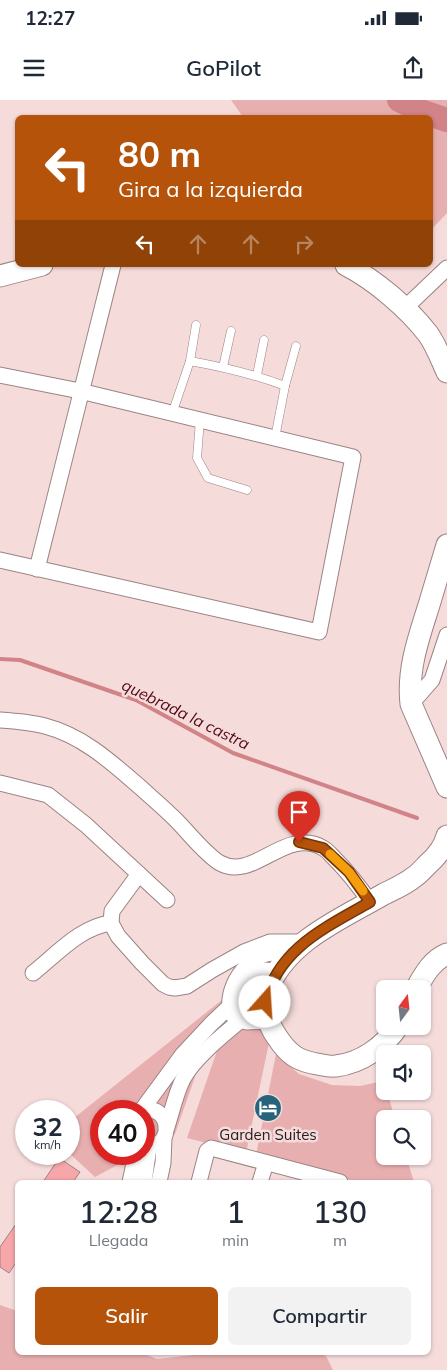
<!DOCTYPE html>
<html lang="es">
<style>
:root{--surface:#fff;--page:#f2f2f3;--text:#1f2937;--muted:#747a83;--accent:#b45309}
body{margin:0;font-family:Mulish,sans-serif;background:var(--page);color:var(--text);height:100vh;display:flex;flex-direction:column;font-size:19px;white-space:nowrap}
*{box-sizing:border-box;margin:0}
p{font-size:16px;color:var(--muted)}
.icon{flex:none;width:28px;height:28px;fill:none;stroke:currentColor;stroke-width:2;stroke-linecap:round;stroke-linejoin:round}
.map{position:relative;flex:1;overflow:hidden}
.drawer{position:absolute;left:15px;top:1080px;width:416px;height:175px;display:flex;flex-direction:column;background:var(--surface);border-radius:8px;box-shadow:0 1px 4px #0004}
.drawer>*{flex:none}
.top-card{position:absolute;left:15px;top:15px;width:418px;height:152px;border-radius:8px;box-shadow:0 1px 4px #0004;background:#b45309;color:#fff;overflow:hidden}
.needle{width:32px;rotate:15deg}
.tools{position:absolute;left:376px;top:880px;display:grid;gap:10px}
.tools a{display:grid;place-items:center;width:55px;height:55px;border-radius:8px;background:var(--surface);box-shadow:0 1px 4px #0004;font-size:25px}
.speed{position:absolute;left:15px;top:1000px;display:flex;gap:10px;font-size:25px;font-weight:700;text-align:center}
.speed>*{display:grid;place-content:center;width:65px;height:65px;border-radius:50%;background:var(--surface);box-shadow:0 1px 4px #0004;line-height:1}
.speed small{font-size:12px;font-weight:400}
.speed .limit{border:8px solid #d22;background:#fff;color:#111}
.pin{position:absolute;display:grid;place-items:center;width:42px;height:42px;color:#fff;margin:-51px -21px;border-radius:50% 50% 50% 0;rotate:-45deg;box-shadow:0 0 5px #0007}
.pin .icon{rotate:45deg}
.me{position:absolute;width:55px;margin:-28px;rotate:19deg;stroke-linejoin:round;filter:drop-shadow(0 0 4px #0008)}
.turn{display:flex;align-items:center;gap:18px;height:105px;padding:0 20px;font-size:22px}
.turn .icon{width:65px;height:65px;stroke-width:2.5}
.turn b{display:block;font-size:35px;line-height:42px}
.lanes{display:flex;align-items:center;height:48px;padding:0 20px;background:#0003;justify-content:center;gap:25px;direction:ltr}
.lanes .off{opacity:.35}
.eta{display:flex;justify-content:space-evenly;align-items:center;height:85px;text-align:center}
.eta b{font-size:30px;font-weight:600;line-height:35px}
.action{display:flex;gap:10px;margin-top:auto;padding:10px 20px}
.action a{flex:1;height:58px;border-radius:8px;background:var(--accent);color:#fff;font-size:20px;font-weight:600;line-height:58px;text-align:center}
.action a+a{background:var(--page);color:var(--text)}
.status{display:flex;justify-content:space-between;align-items:center;height:35px;padding:0 25px;background:var(--surface);direction:ltr}
.status svg{height:14px;fill:currentColor}
header{display:flex;justify-content:space-between;align-items:center;height:65px;padding:0 20px;background:var(--surface);font-size:22px;font-weight:600}
.map>svg:first-child{display:block}
.green{fill:#e8afb0}
.lines{fill:none;stroke-linecap:round;stroke-linejoin:round}
.stream{stroke:#d18387;stroke-width:4}
.river{stroke:#d18387;stroke-width:24}
.building{fill:#f7a6a9;stroke:#9c8484}
.lane-casing{stroke:#9b8383;stroke-width:9}
.street-casing{stroke:#9b8383;stroke-width:17}
.secondary-casing{stroke:#9b8383;stroke-width:23}
.lane{stroke:#fff;stroke-width:8}
.street{stroke:#fff;stroke-width:15}
.secondary{stroke:#fff;stroke-width:21}
.route-casing{stroke:#753606;stroke-width:12}
.route{stroke:#b45309;stroke-width:9}
.slow{stroke:#f59e0b;stroke-width:9}
.labels{text-anchor:middle;dominant-baseline:central;stroke-width:5;stroke-linejoin:round;paint-order:stroke}
.poi-label{font-size:15px;fill:#251c1c;stroke:#f6dbdb}
.water-label{font-size:16px;font-style:italic;fill:#500917;stroke:#f6dbdb}
</style>
<div class="status"><b>12:27</b><svg viewBox="0 0 49 12"><path d="M0 12V9h3v3zM5 12V6h3v6zM10 12V3h3v9zM15 12V0h3v12zM26 1h20v11H26zM47 4h2v5h-2z"/></svg></div>
<header><svg class="icon" aria-label="menu" viewBox="0 0 24 24"><path d="M4 6h16M4 12h16M4 18h16"/></svg>GoPilot<svg class="icon" aria-label="share" viewBox="0 0 24 24"><path d="M12 15V3M7 8l5-5 5 5M5 13v7h14v-7"/></svg></header>
<div class="map">
<svg width="447" height="1270" viewBox="0 0 447 1270">
<rect width="100%" height="100%" fill="#f6dbdb"/>
<g class="green">
<path d="M 231,0 L 447,0 L 447,113 L 430,131 L 430,18 L 243,17 Z"/>
<path d="M 262,868 L 261,884 L 211,931 L 175,1034 L 144,1051 L 144,1011 L 101,1011 L 101,1054 L 138,1054 L 95,1077 L 69,1053 L 69,1022 Z"/>
<path d="M 262,903 L 271,933 L 246,1053 L 187,1038 L 221,939 Z"/>
<path d="M 276,954 L 299,974 L 332,985 L 360,986 L 383,981 L 385,991 L 387,991 L 395,1019 L 385,1019 L 385,1056 L 406,1056 L 414,1082 L 358,1082 L 256,1055 Z"/>
<path d="M 0,1205 L 17,1211 L 18,1252 L 139,1252 L 157,1259 L 222,1252 L 317,1253 L 326,1256 L 333,1270 L 0,1270 Z"/>
</g>
<g class="lines">
<path class="stream" d="M 0,559 L 20,560 L 136,600 L 233,653 L 417,718"/>
<path class="river" d="M 399,0 L 423,12 L 447,20"/>
</g>
<g class="building">
<path d="M 59,1058 L 80,1072 L 73,1082 L 43,1082 Z"/>
<path d="M 18,1121 L 18,1160 L 9,1173 L 0,1167 L 0,1147 Z"/>
</g>
<g class="lines">
<g class="lane-casing">
<g id="lane">
<path d="M 190,261 L 196,225"/>
<path d="M 223,267 L 231,231"/>
<path d="M 257,275 L 264,240"/>
<path d="M 285,286 L 296,246"/>
<path d="M 172,314 L 190,261 C 223,267 254,274 285,286 L 275,338"/>
<path d="M 200,320 L 197,358 L 208,378 L 247,390"/>
</g>
</g>
<g class="street-casing">
<g id="street">
<path d="M 405,208 L 447,168"/>
<path d="M 0,275 L 80,291 L 353,357 L 319,532 L 0,460"/>
<path d="M 37,469 L 113,165"/>
<path d="M 411,604 L 432,580 L 447,535"/>
<path d="M 0,620 C 15,621 30,622 45,626 C 83,636 111,662 140,687 C 152,698 165,709 176,720 C 188,732 206,755 220,763 C 254,782 285,726 323,748 C 327,750 331,755 334,758 C 348,772 359,786 370,802"/>
<path d="M 0,683 L 48,695 L 86,725 L 167,800"/>
<path d="M 139,774 L 112,811 L 111,823 L 118,836 L 142,863 L 163,884 L 169,887 L 175,888 L 187,886 L 212,870 L 244,852 L 270,842 L 305,842"/>
<path d="M 33,873 C 57,854 80,827 111,823"/>
<path d="M 243,921 C 243,906 244,872 265,870 C 268,870 273,871 277,872"/>
<path d="M 269,921 L 247,922 L 231,914 C 224,889 246,855 273,853 C 278,852 284,855 289,856"/>
<path d="M 140,1011 C 172,1001 176,1050 144,1046"/>
<path d="M 141,1011 L 183,954 L 211,924 L 229,907"/>
<path d="M 167,1027 C 172,1011 176,993 183,979 C 193,959 224,934 241,920"/>
<path d="M 130,1082 L 136,1054"/>
<path d="M 144,1082 L 149,1047"/>
<path d="M 159,1082 L 163,1063 L 164,1038"/>
<path d="M 199,1082 L 207,1051 L 211,1048 L 340,1082"/>
<path d="M 260,1082 L 266,1063"/>
</g>
</g>
<g class="secondary-casing">
<g id="secondary">
<path d="M 346,165 C 375,180 408,208 428,234 C 436,245 441,259 447,272"/>
<path d="M 0,176 L 42,165"/>
<path d="M 447,445 C 441,465 435,485 429,505 C 419,537 407,569 411,604 L 447,687"/>
<path d="M 416,889 C 424,875 432,860 447,854"/>
<path d="M 398,926 C 384,947 361,963 336,966 C 330,967 323,965 317,964 C 301,961 292,957 282,944 C 276,936 270,928 268,918 C 266,906 265,896 270,884 C 291,839 343,818 384,794 C 394,789 406,784 414,777 C 419,774 423,769 428,764 C 436,757 444,747 447,736"/>
</g>
</g>
<use href="#lane" class="lane"/>
<use href="#street" class="street"/>
<use href="#secondary" class="secondary"/>
</g>
<g class="lines">
<g class="route-casing">
<path id="route" d="M 265,902 C 279,848 325,828 370,802 L 349,772 L 323,748 L 299,742"/>
</g>
<use href="#route" class="route"/>
<path class="slow" d="M 330,754 L 349,772 L 363,791"/>
</g>
<defs>
<g id="hotel-disc" transform="scale(1.4375)"><circle r="9.5" fill="#27647b" stroke="#f6dbdb"/><path d="M-6-4.5h1.5V1H6V5H4.5V3h-9V5H-6ZM-4 0a1.8 1.8 0 1 1 3.6 0ZM.5 0V-2.5h3Q6-2.5 6 0Z" fill="#fff"/></g>
</defs>
<g fill-rule="evenodd">
<use href="#hotel-disc" x="268" y="1008"/>
</g>
<g class="labels">
<g class="poi-label">
<text x="268" y="1034">Garden Suites</text>
</g>
<g class="water-label">
<text transform="translate(186 614) rotate(26)">quebrada la castra</text>
</g>
</g>
</svg>
<div class="tools">
<a><svg class="needle" viewBox="-14 -14 28 28"><path d="M0-13l5 13h-10z" fill="#e53935"/><path d="M0 13l5-13h-10z" fill="#747a83"/></svg></a>
<a><svg class="icon" aria-label="sound" viewBox="0 0 24 24"><path d="M4 9h4l5-4v14l-5-4H4zM17 9q2 3 0 6"/></svg></a>
<a><svg class="icon" aria-label="search" viewBox="0 0 24 24"><circle cx="10" cy="10" r="6"/><path d="M15 15l6 6"/></svg></a>
</div>
<div class="speed"><div>32<small>km/h</small></div><div class="limit">40</div></div>
<div class="pin" style="left:299px;top:742px;background:#d93025"><svg class="icon" aria-label="arrive" viewBox="0 0 24 24"><path d="M6 21V4h12l-3 4 3 4H6"/></svg></div>
<svg class="me" style="left:265px;top:902px" viewBox="-20 -20 40 40"><circle r="19" fill="#fff"/><path d="M0-13L10 11 0 6-10 11z" fill="#b45309"/></svg>
<div class="top-card">
<div class="turn"><svg class="icon" aria-label="left" viewBox="0 0 24 24"><path d="M17 20v-9H6M10 6l-5 5 5 5"/></svg><div><b>80 m</b>Gira a la izquierda</div></div>
<div class="lanes"><svg class="icon" aria-label="left" viewBox="0 0 24 24"><path d="M17 20v-9H6M10 6l-5 5 5 5"/></svg><svg class="icon off" aria-label="ahead" viewBox="0 0 24 24"><path d="M12 20V5M6 11l6-6 6 6"/></svg><svg class="icon off" aria-label="ahead" viewBox="0 0 24 24"><path d="M12 20V5M6 11l6-6 6 6"/></svg><svg class="icon off" aria-label="right" viewBox="0 0 24 24"><path d="M7 20v-9h11M14 6l5 5-5 5"/></svg></div>
</div>
<section class="drawer">
<div class="eta">
<div><b>12:28</b><p>Llegada</p></div>
<div><b>1</b><p>min</p></div>
<div><b>130</b><p>m</p></div>
</div>
<div class="action"><a>Salir</a><a>Compartir</a></div>
</section>
</div>
